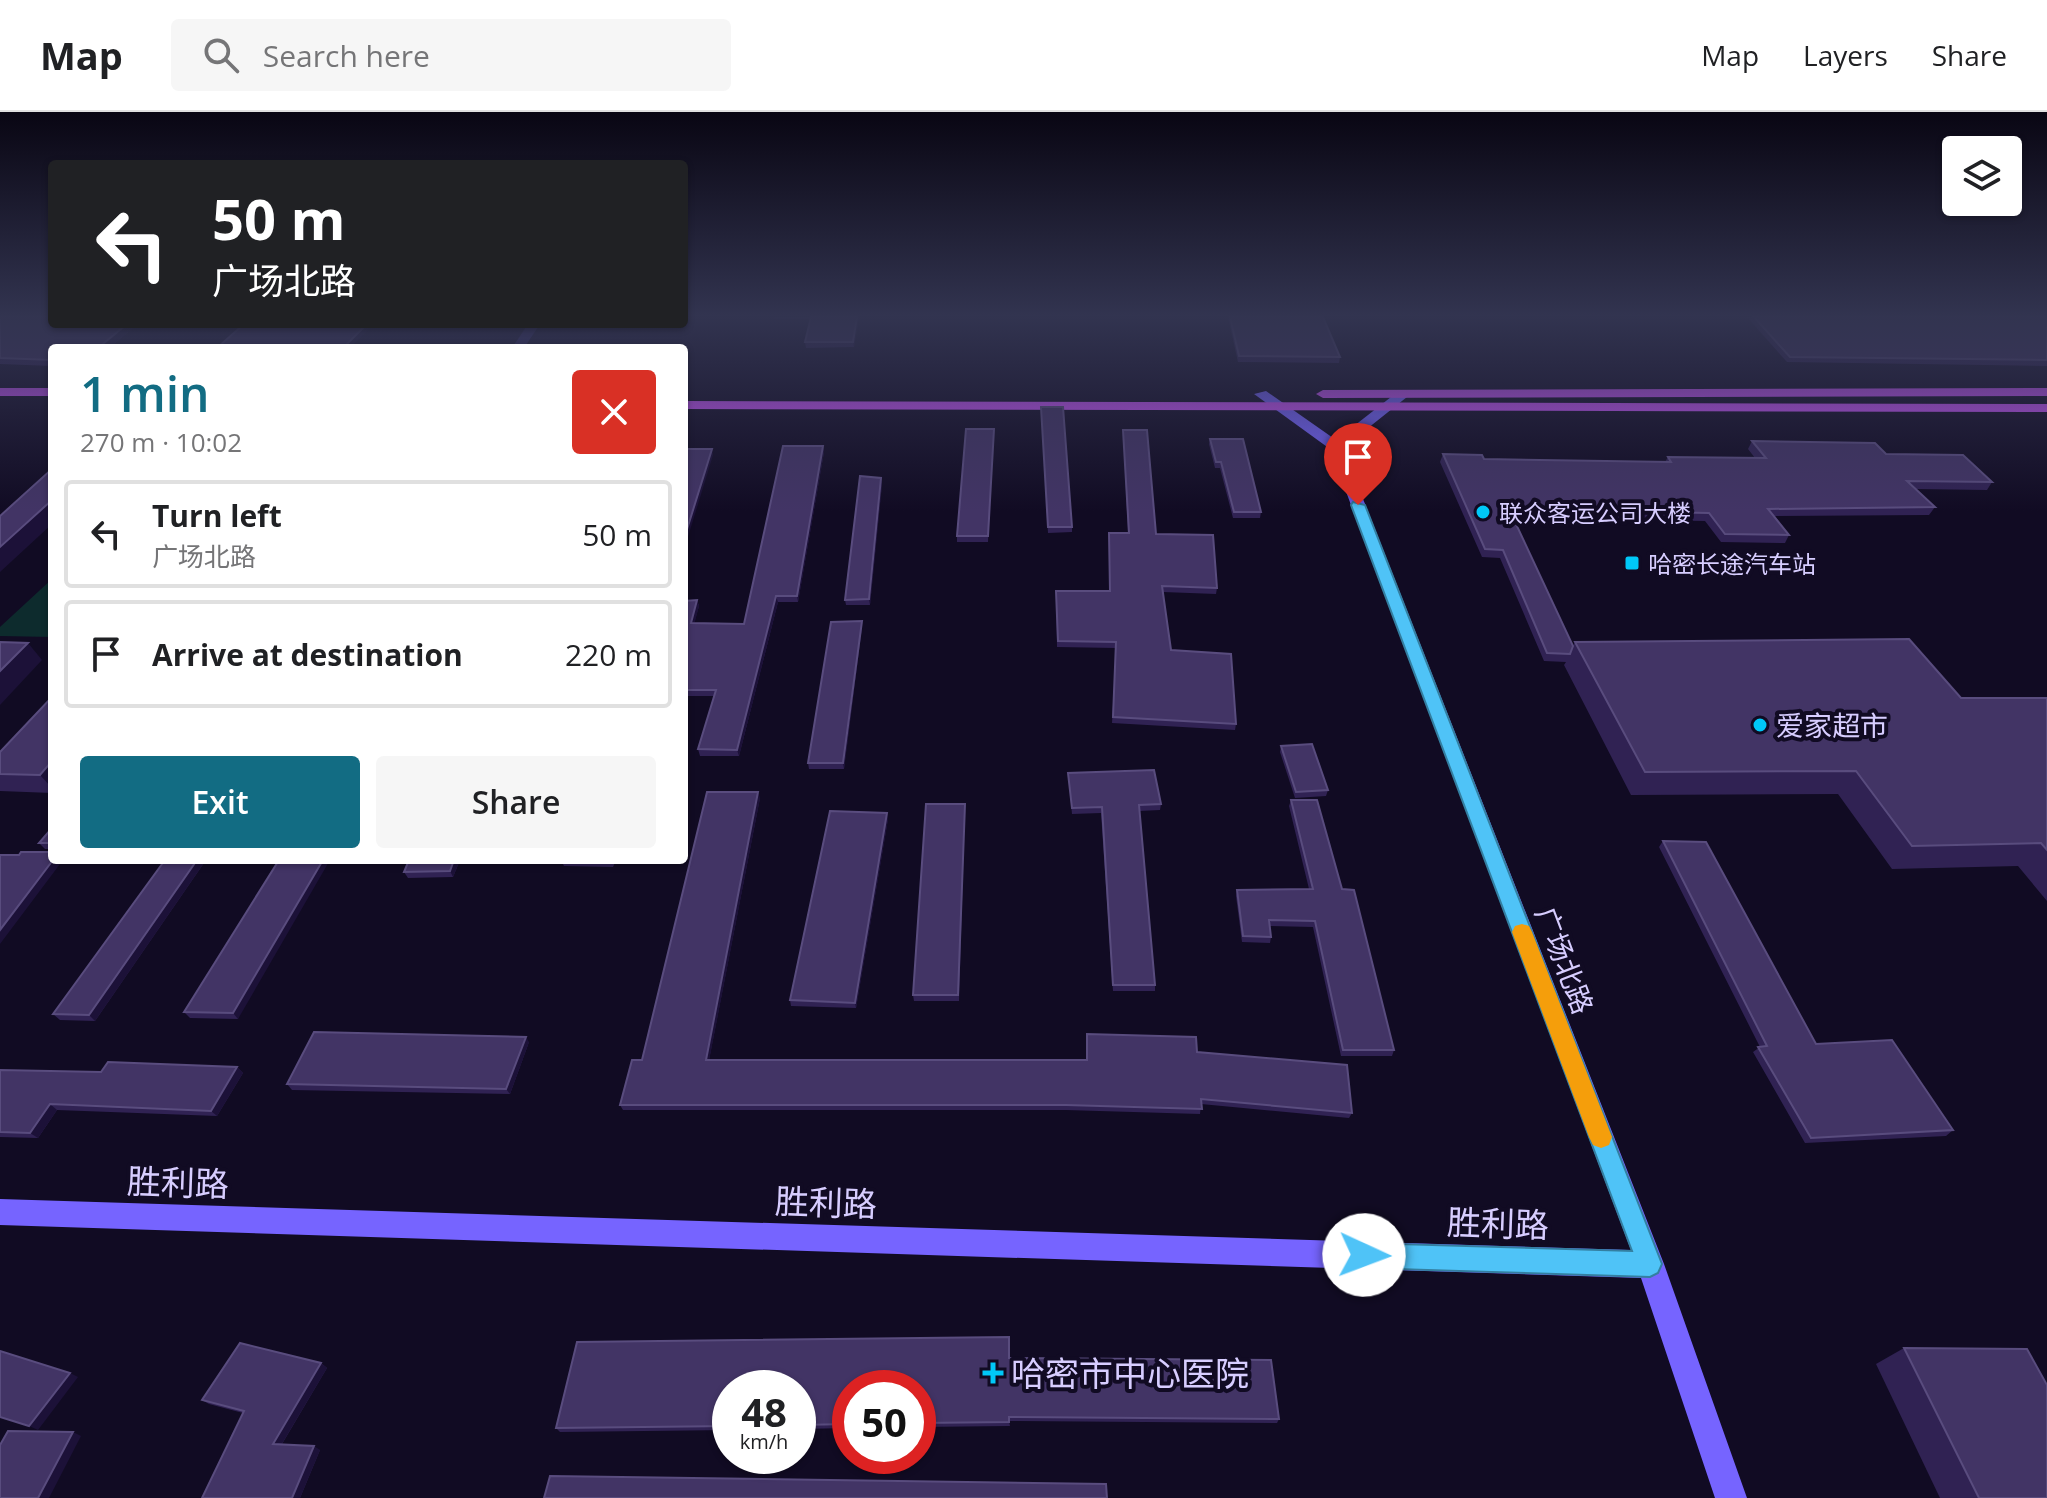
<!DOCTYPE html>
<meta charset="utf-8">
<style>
:root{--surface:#fff;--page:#f6f6f6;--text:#202124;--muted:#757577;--line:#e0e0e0;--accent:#126c83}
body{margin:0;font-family:"Open Sans","Noto Sans SC",sans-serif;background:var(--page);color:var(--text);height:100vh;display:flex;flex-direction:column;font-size:30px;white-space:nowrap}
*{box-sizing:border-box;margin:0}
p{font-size:26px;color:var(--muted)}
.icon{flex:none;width:44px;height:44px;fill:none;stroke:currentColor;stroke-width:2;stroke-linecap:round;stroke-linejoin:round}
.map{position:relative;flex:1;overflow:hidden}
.sheet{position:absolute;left:48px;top:232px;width:640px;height:520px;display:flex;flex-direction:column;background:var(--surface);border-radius:8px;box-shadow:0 2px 6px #0004}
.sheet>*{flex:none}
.guide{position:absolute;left:48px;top:48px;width:640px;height:168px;border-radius:8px;box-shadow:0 2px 6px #0004;background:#202124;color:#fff;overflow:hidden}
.buttons{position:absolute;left:1942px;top:24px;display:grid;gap:16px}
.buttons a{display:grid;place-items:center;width:80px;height:80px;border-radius:8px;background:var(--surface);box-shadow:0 2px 6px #0004;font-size:40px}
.speed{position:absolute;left:712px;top:1258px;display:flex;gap:16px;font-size:40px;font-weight:700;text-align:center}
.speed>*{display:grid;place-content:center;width:104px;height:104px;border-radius:50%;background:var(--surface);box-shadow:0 2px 6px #0004;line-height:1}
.speed small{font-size:20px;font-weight:400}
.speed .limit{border:12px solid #d22;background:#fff;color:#111}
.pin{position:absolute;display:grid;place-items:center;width:68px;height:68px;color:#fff;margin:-82px -34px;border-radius:50% 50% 50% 0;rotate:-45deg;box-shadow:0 0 8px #0007}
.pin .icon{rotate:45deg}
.me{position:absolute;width:88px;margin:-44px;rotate:92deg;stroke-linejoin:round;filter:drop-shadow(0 0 6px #0008)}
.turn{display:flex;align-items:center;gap:28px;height:168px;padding:0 32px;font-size:36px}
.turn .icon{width:104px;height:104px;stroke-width:2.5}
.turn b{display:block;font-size:56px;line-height:68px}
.round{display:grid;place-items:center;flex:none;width:84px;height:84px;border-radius:8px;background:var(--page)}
.head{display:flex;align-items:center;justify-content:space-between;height:136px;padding:0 32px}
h1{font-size:48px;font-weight:600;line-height:60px;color:var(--accent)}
.cta{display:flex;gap:16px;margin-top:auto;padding:16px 32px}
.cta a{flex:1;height:92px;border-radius:8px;background:var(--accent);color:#fff;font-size:32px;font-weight:600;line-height:92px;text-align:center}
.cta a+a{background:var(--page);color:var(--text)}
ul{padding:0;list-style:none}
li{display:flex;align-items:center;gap:24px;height:108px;margin:0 16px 12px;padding:0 16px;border:4px solid var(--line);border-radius:8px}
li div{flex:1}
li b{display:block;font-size:30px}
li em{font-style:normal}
header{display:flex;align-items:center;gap:48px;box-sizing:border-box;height:112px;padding:0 40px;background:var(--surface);border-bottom:2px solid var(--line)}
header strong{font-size:38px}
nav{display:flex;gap:44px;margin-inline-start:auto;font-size:28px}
.search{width:560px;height:72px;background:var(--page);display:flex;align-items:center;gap:20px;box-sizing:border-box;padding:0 28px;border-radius:8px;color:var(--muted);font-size:30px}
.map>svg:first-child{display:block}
.green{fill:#0d2b2d}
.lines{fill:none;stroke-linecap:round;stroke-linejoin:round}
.street{fill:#3c3187;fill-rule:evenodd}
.secondary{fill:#7664ff;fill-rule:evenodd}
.primary{fill:#cf54ff;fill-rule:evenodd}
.wall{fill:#302253}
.shaded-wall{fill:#1c1138}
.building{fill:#423465;stroke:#594c7e;stroke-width:2}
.route{fill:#4fc3f7;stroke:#337fa1;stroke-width:2}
.slow{fill:#f59e0b}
.poi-dot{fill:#00c8f8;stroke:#110b23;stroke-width:3}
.labels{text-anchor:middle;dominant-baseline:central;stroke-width:8;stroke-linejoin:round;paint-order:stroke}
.far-poi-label{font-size:24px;fill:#d7cdff;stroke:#110b23;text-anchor:start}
.poi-label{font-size:28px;fill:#d7cdff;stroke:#110b23;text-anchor:start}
.street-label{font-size:28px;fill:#d7cdff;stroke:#110b23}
.near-street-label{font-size:34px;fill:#d7cdff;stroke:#110b23}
.near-poi-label{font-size:34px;fill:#d7cdff;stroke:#110b23;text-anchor:start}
</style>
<header>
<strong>Map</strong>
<div class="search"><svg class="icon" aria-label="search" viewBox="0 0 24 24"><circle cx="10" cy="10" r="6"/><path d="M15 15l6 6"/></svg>Search here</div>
<nav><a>Map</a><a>Layers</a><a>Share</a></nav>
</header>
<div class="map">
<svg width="2047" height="1386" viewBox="0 0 2047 1386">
<rect width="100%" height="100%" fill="#110b23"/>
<path class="green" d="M 52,467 L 52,525 L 0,524 L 0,515 Z"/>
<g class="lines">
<path class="street" d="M 528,212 L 540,212 L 524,236 L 512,236 Z"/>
<path class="secondary" d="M 1400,278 L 1412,281 L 1343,336 L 1664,1152 L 1747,1386 L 1715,1386 L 1641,1166 L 0,1113 L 0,1087 L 1631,1138 L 1330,337 L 1254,282 L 1266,279 L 1336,328 Z"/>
<g class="primary">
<rect x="0" y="276" width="52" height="8"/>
<path d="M 2047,276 L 2047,284 L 1323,286 L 1316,282 L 1323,278 Z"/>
<path d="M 684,289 L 2047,292 L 2047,300 L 684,297 Z"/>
</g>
</g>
<g class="wall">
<path d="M 0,205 L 138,212 L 109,236 L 52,236 L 52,254 L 0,252 Z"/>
<path d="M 774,205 L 859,205 L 854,235 L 806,236 L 805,230 L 811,207 L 774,207 Z"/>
<path d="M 1228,205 L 1323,205 L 1340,245 L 1339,251 L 1238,250 Z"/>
<path d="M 1747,205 L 2047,205 L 2047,254 L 1787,250 Z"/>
<path d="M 1041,295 L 1072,415 L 1072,420 L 1048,421 Z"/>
<path d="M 994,317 L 988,430 L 957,430 L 957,424 Z"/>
<path d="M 1123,318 L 1156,422 L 1217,476 L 1216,482 L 1163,480 L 1171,538 L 1236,612 L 1235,618 L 1112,611 L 1116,536 L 1057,535 L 1056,479 L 1109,479 L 1128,421 Z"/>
<path d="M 1210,327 L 1261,400 L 1260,406 L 1233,406 L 1220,356 L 1215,356 L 1209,332 Z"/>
<path d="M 1752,329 L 1886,342 L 1992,370 L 1987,378 L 1916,377 L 1935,395 L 1929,403 L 1775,404 L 1789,423 L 1785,431 L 1721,430 L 1705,409 L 1513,406 L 1573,534 L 1575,530 L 1961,586 L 2047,586 L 2047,789 L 2018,754 L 1892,757 L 1838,682 L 1631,683 L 1564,553 L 1566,550 L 1544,549 L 1500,446 L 1482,445 L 1440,350 L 1443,342 L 1484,347 L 1665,350 L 1668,345 L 1755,346 L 1748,337 Z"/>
<path d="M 823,334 L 824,340 L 798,490 L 778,490 L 739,644 L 700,644 L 698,637 L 714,584 L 684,584 L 684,489 L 697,488 L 699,494 L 694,511 L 744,512 Z"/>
<path d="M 881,366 L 882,372 L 870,493 L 846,493 L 845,488 Z"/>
<path d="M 862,515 L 844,657 L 809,657 L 808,651 Z"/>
<path d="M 52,585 L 52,681 L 0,679 L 0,640 Z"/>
<path d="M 1281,634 L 1328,678 L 1326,684 L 1295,686 L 1280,640 Z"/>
<path d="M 1068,661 L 1161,692 L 1160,698 L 1139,699 L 1155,873 L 1155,879 L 1113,879 L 1101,701 L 1072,702 Z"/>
<path d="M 760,686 L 709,948 L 1087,948 L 1197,940 L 1352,1001 L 1349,1006 L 1201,992 L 1200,1002 L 1066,998 L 623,998 L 620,993 L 642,948 Z"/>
<path d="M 1291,688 L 1342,777 L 1394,938 L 1392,944 L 1341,944 L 1313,815 L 1270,814 L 1271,825 L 1270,831 L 1242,830 L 1236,784 L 1237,778 L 1309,777 L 1289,694 Z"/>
<path d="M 965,692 L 959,889 L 914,889 L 913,883 Z"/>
<path d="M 888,707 L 856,896 L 791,894 L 790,888 Z"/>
<path d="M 52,716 L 52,737 L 45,737 L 39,731 Z"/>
<path d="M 1663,729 L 1816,932 L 1953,1018 L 1946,1024 L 1805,1031 L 1753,940 L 1760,935 L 1659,735 Z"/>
<path d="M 165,748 L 206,748 L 95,909 L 60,908 L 53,902 Z"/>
<path d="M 279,748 L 238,907 L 190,906 L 184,900 Z"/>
<path d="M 460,748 L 453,765 L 408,766 L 404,760 Z"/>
<path d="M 561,748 L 616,748 L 613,755 L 564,754 Z"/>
<path d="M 529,930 L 510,982 L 292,978 L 287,972 Z"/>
<path d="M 237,955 L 243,961 L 217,1004 L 57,998 L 38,1026 L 0,1025 L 0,958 L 101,960 Z"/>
<path d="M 1009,1225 L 1009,1246 L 1271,1248 L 1279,1307 L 1277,1311 L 1009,1309 L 1010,1314 L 918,1315 L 918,1276 L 850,1276 L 850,1316 L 798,1317 L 798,1276 L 730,1276 L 730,1318 L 560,1320 L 556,1316 L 577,1230 Z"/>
<path d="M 1904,1236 L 2047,1386 L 1940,1386 L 1876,1252 Z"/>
<path d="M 321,1251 L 327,1256 L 282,1332 L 320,1338 L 300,1386 L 243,1301 L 209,1292 L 202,1288 Z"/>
</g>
<g class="shaded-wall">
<path d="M 857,205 L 859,205 L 854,235 L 853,230 Z"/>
<path d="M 127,212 L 138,212 L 109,236 L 98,236 Z"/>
<path d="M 367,212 L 374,212 L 350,236 L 343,236 Z"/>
<path d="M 823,334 L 824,340 L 798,490 L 797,484 Z"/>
<path d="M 712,337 L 713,343 L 684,438 L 684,427 Z"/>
<path d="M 881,366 L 882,372 L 870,493 L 869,487 Z"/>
<path d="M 52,388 L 52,412 L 0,460 L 0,435 Z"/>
<path d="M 776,484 L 778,490 L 739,644 L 737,638 Z"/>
<path d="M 697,488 L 699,494 L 693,517 L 691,511 Z"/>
<path d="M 862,509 L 862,515 L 844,657 L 843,651 Z"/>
<path d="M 28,531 L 42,548 L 0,593 L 0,559 Z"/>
<path d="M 52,649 L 52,676 L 40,663 Z"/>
<path d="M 758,680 L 760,686 L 708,954 L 706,948 Z"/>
<path d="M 887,701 L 888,707 L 856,896 L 855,891 Z"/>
<path d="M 53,748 L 63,748 L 0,832 L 0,818 Z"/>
<path d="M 197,748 L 206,748 L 95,909 L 89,903 Z"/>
<path d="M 323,748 L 330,748 L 238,907 L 233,901 Z"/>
<path d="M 454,748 L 460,748 L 453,765 L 450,759 Z"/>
<path d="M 526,925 L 529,930 L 510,982 L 506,977 Z"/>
<path d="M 237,955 L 243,961 L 217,1004 L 211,999 Z"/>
<path d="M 50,992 L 57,998 L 38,1026 L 30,1021 Z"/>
<path d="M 321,1251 L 327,1256 L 280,1335 L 273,1332 Z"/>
<path d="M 70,1261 L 78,1265 L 38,1318 L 29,1314 Z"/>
<path d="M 73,1320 L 81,1324 L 49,1386 L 38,1386 Z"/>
<path d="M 314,1334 L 320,1338 L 300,1386 L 292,1386 Z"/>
</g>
<g class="building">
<path d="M 0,205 L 52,205 L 52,212 L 127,212 L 98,236 L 52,236 L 52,248 L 0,246 Z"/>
<path d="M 811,205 L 857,205 L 853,230 L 805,230 Z"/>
<path d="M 1230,205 L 1323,205 L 1340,245 L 1239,244 Z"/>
<path d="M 1754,205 L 2047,205 L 2047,248 L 1790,245 Z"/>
<path d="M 244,212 L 367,212 L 343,236 L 217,236 Z"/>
<path d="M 1041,295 L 1063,295 L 1072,415 L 1048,415 Z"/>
<path d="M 966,317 L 994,317 L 988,424 L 957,424 Z"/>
<path d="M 1123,318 L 1147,318 L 1156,422 L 1213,423 L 1217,476 L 1162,474 L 1171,538 L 1231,542 L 1236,612 L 1113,605 L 1116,530 L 1058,529 L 1056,479 L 1110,479 L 1109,421 L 1129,421 Z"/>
<path d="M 1210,327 L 1243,327 L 1261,400 L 1234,400 L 1221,350 L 1216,350 Z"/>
<path d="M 1752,329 L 1875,331 L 1886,342 L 1963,343 L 1992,370 L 1907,369 L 1935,395 L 1768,397 L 1789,423 L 1725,422 L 1709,401 L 1509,397 L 1573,534 L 1570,542 L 1547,541 L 1503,438 L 1485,437 L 1443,342 L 1482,343 L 1484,347 L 1671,350 L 1668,345 L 1766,346 Z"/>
<path d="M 783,334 L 823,334 L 797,484 L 776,484 L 737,638 L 698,637 L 716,578 L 684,578 L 684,489 L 697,488 L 691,511 L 744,512 Z"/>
<path d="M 684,337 L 712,337 L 684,427 Z"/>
<path d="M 52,357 L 52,388 L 0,435 L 0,404 Z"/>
<path d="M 860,364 L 881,366 L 869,487 L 845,488 Z"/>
<path d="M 862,509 L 843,651 L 808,651 L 831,510 Z"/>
<path d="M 1909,527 L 1961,586 L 2047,586 L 2047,738 L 2041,731 L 1912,734 L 1856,659 L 1645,660 L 1575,530 Z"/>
<path d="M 0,530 L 28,531 L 0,559 Z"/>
<path d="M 52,585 L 52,649 L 40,663 L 0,662 L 0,640 Z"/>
<path d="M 1312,632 L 1328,678 L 1296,680 L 1281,634 Z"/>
<path d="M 1154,658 L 1161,692 L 1139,693 L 1155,873 L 1113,873 L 1102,695 L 1072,696 L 1068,661 Z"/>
<path d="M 707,680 L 758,680 L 706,948 L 1087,948 L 1087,922 L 1196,925 L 1197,940 L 1347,953 L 1352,1001 L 1201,987 L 1202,997 L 1066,993 L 620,993 L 632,948 L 642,948 Z"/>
<path d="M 1291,688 L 1317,688 L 1342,777 L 1354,778 L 1394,938 L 1343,938 L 1315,809 L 1269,808 L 1271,825 L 1243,824 L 1237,778 L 1313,777 Z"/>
<path d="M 926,692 L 965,692 L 958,883 L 913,883 Z"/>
<path d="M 830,699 L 887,701 L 855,891 L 790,888 Z"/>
<path d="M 52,716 L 52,731 L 39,731 Z"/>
<path d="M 1663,729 L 1706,730 L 1816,932 L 1892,928 L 1953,1018 L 1811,1026 L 1758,935 L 1767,934 Z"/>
<path d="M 21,740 L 52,740 L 53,748 L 0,818 L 0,743 L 19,743 Z"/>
<path d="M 165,748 L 197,748 L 89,903 L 53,902 Z"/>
<path d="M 279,748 L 323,748 L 233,901 L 184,900 Z"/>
<path d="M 409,748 L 454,748 L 450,759 L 404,760 Z"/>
<path d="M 564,748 L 611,748 L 611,749 Z"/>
<path d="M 314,920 L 526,925 L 506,977 L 287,972 Z"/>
<path d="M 108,950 L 237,955 L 211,999 L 50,992 L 30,1021 L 0,1020 L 0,958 L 101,960 Z"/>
<path d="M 1009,1225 L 1009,1246 L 1271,1248 L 1279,1307 L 1009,1305 L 1009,1310 L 918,1311 L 918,1276 L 850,1276 L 850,1312 L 798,1313 L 798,1276 L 730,1276 L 730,1314 L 556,1316 L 577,1230 Z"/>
<path d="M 240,1231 L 321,1251 L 273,1332 L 314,1334 L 292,1386 L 202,1386 L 244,1299 L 202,1288 Z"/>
<path d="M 1904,1236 L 2027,1237 L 2047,1273 L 2047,1386 L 1979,1386 Z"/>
<path d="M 0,1239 L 70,1261 L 29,1314 L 0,1305 Z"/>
<path d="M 8,1319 L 73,1320 L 38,1386 L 0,1386 L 0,1333 Z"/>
<path d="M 550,1364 L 1106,1372 L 1107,1386 L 544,1386 Z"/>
</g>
<linearGradient id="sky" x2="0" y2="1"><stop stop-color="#090613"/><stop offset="0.51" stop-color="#323450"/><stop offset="1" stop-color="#323450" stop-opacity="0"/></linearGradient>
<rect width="2047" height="399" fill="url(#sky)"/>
<path class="route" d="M 1353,390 L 1365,393 L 1662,1152 L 1658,1161 L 1650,1165 L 1364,1156 L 1355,1152 L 1352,1143 L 1355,1134 L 1364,1131 L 1632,1139 L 1351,393 Z"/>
<path class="slow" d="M 1522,812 L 1529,814 L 1532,820 L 1612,1025 L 1609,1033 L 1601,1036 L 1593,1033 L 1589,1025 L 1512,820 L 1515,814 Z"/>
<g class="poi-dot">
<circle cx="1483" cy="400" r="8"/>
<rect x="1624" y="443" width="16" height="16" rx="4"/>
<circle cx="1760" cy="613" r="8"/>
<path d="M989 1249h8v8h8v8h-8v8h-8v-8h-8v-8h8z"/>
</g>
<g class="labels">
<g class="far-poi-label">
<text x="1499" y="400">联众客运公司大楼</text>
<text x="1648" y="451">哈密长途汽车站</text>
</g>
<g class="poi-label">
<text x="1776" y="613">爱家超市</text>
</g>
<g class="street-label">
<text transform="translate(1565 848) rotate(69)">广场北路</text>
</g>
<g class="near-street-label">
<text transform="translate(178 1070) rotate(2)">胜利路</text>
<text transform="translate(826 1090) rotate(2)">胜利路</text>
<text transform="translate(1498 1111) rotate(2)">胜利路</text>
</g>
<g class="near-poi-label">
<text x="1011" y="1261">哈密市中心医院</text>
</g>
</g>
</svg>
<div class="buttons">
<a><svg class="icon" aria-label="layers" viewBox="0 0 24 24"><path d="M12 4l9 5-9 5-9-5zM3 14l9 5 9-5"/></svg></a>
</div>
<div class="speed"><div>48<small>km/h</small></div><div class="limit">50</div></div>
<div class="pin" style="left:1358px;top:393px;background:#d93025"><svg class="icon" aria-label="arrive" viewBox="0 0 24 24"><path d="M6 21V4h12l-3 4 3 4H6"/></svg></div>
<svg class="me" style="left:1364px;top:1143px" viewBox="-20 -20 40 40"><circle r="19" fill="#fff"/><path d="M0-13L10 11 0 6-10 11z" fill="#4fc3f7"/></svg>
<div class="guide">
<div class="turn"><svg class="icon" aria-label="left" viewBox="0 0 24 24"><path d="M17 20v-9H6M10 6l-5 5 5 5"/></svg><div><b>50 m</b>广场北路</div></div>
</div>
<section class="sheet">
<div class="head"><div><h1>1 min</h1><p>270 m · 10:02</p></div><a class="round" style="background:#d93025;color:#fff"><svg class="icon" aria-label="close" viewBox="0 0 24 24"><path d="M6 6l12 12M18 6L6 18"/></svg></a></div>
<ul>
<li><svg class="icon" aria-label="left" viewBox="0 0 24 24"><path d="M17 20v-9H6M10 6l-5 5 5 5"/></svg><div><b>Turn left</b><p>广场北路</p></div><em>50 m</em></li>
<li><svg class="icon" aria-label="arrive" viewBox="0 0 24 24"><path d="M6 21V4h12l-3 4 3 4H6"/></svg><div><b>Arrive at destination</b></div><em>220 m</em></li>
</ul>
<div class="cta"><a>Exit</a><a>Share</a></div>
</section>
</div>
